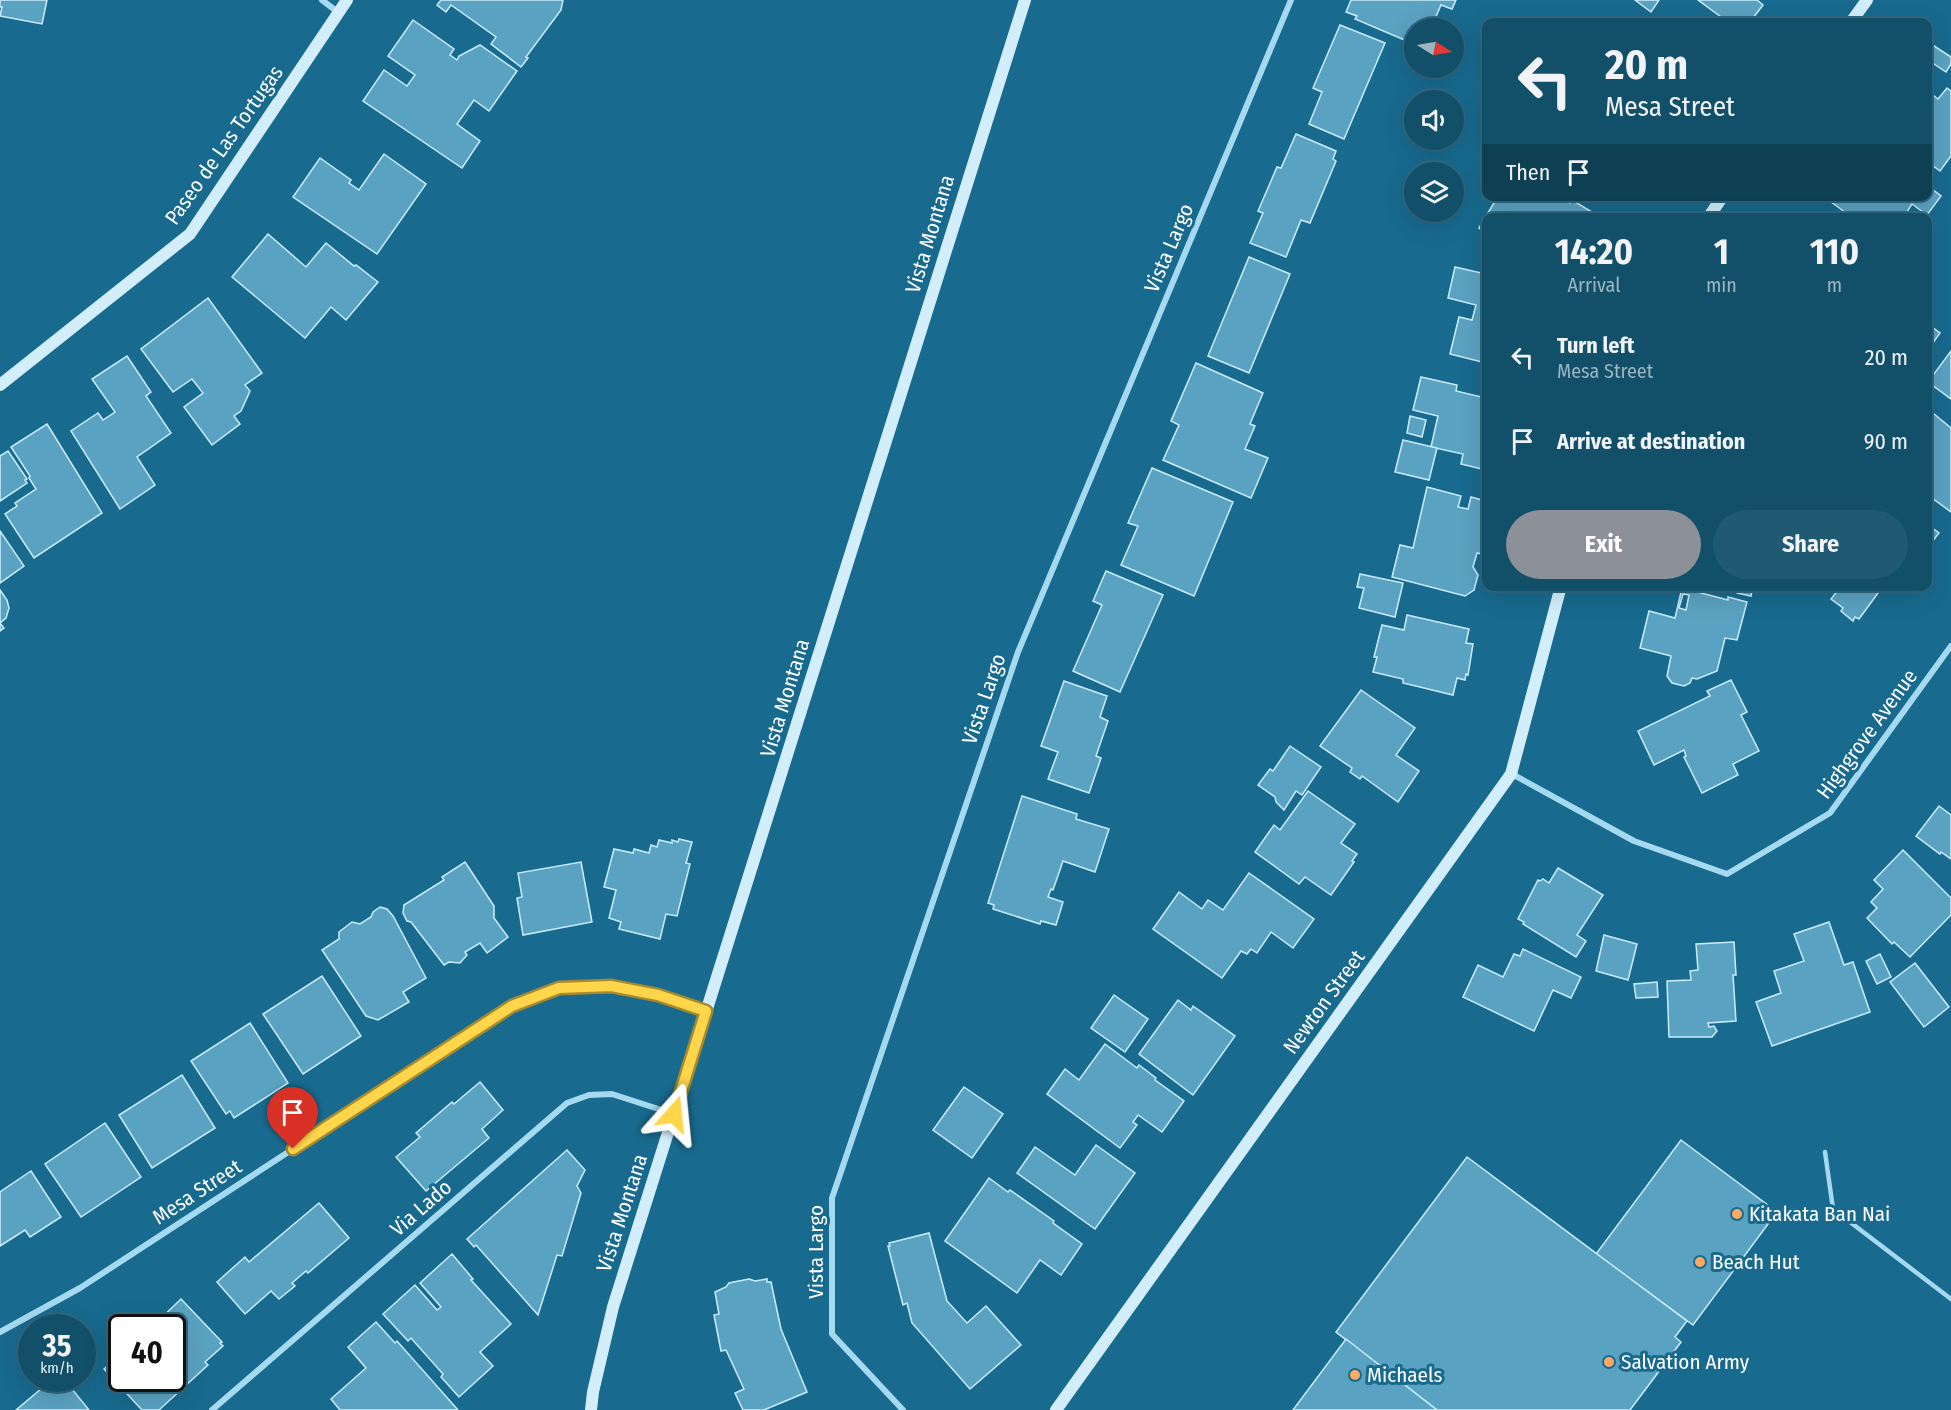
<!DOCTYPE html>
<style>
:root{--surface:#12506a;--page:#1f5a72;--text:#f1f3f6;--muted:#9cb5c1;--line:#31677e;--accent:#8c9099}
body{margin:0;font-family:"Fira Sans Condensed",sans-serif;background:var(--page);color:var(--text);height:100vh;display:flex;flex-direction:column;font-size:22px;white-space:nowrap}
*{box-sizing:border-box;margin:0}
p{font-size:20px;color:var(--muted)}
.icon{flex:none;width:33px;height:33px;fill:none;stroke:currentColor;stroke-width:2;stroke-linecap:round;stroke-linejoin:round}
.map{position:relative;flex:1;overflow:hidden}
.sheet{position:absolute;left:1482px;top:213px;width:450px;height:378px;display:flex;flex-direction:column;background:var(--surface);border-radius:12px;box-shadow:0 6px 24px #0002,0 0 0 2px var(--line)}
.sheet>*{flex:none}
.top-card{position:absolute;left:1482px;top:18px;width:450px;height:183px;border-radius:12px;box-shadow:0 6px 24px #0002,0 0 0 2px var(--line);background:#12506a;color:var(--text);overflow:hidden}
.needle{width:39px;rotate:101deg}
.buttons{position:absolute;left:1404px;top:18px;display:grid;gap:12px}
.buttons a{display:grid;place-items:center;width:60px;height:60px;border-radius:50%;background:var(--surface);box-shadow:0 6px 24px #0002,0 0 0 2px var(--line);font-size:30px}
.speed{position:absolute;left:18px;top:1314px;display:flex;gap:12px;font-size:30px;font-weight:700;text-align:center}
.speed>*{display:grid;place-content:center;width:78px;height:78px;border-radius:50%;background:var(--surface);box-shadow:0 6px 24px #0002,0 0 0 2px var(--line);line-height:1}
.speed small{font-size:15px;font-weight:400}
.speed .limit{border:3px solid #111;border-radius:9px;background:#fff;color:#111}
.pin{position:absolute;display:grid;place-items:center;width:51px;height:51px;color:#fff;margin:-62px -26px;border-radius:50% 50% 50% 0;rotate:-45deg;box-shadow:0 0 6px #0007}
.pin .icon{rotate:45deg}
.me{position:absolute;width:66px;margin:-33px;rotate:18deg;stroke-linejoin:round;filter:drop-shadow(0 0 4px #0008)}
.turn{display:flex;align-items:center;gap:21px;height:126px;padding:0 24px;font-size:27px}
.turn .icon{width:78px;height:78px;stroke-width:2.5}
.turn b{display:block;font-size:42px;line-height:51px}
.then{display:flex;align-items:center;height:57px;padding:0 24px;background:#0003;gap:12px;font-size:22px}
.eta{display:flex;justify-content:space-evenly;align-items:center;height:102px;text-align:center}
.eta b{font-size:36px;font-weight:700;line-height:42px}
.cta{display:flex;gap:12px;margin-top:auto;padding:12px 24px}
.cta a{flex:1;height:69px;border-radius:36px;background:var(--accent);color:#fff;font-size:24px;font-weight:700;line-height:69px;text-align:center}
.cta a+a{background:var(--page);color:var(--text)}
ul{padding:0;list-style:none}
li{display:flex;align-items:center;gap:18px;height:84px;padding:0 24px}
li div{flex:1}
li b{display:block;font-size:22px}
li em{font-style:normal}
.map>svg:first-child{display:block}
.building{fill:#5aa2c1;stroke:#caedfb;stroke-width:1.5;fill-rule:evenodd}
.lines{fill:none;stroke-linecap:round;stroke-linejoin:round}
.lane{stroke:#a4d9ef;stroke-width:4.5}
.street{stroke:#a4d9ef;stroke-width:6}
.secondary{stroke:#d2eefb;stroke-width:12}
.route-casing{stroke:#a68a30;stroke-width:15}
.route{stroke:#ffd54a;stroke-width:10}
.poi-dot{fill:#ffaa62;stroke:#186a8e;stroke-width:2}
.labels{text-anchor:middle;dominant-baseline:central;stroke-width:6;stroke-linejoin:round;paint-order:stroke}
.street-label{font-size:21px;fill:#fff;stroke:#186a8e}
.poi-label{font-size:21px;fill:#fff;stroke:#186a8e;text-anchor:start}
</style>
<div class="map">
<svg width="1951" height="1410" viewBox="0 0 1951 1410">
<rect width="100%" height="100%" fill="#186a8e"/>
<g class="building">
<path d="M 0,0 L 47,0 L 42,24 L 0,16 L 2,7 L 0,7 Z"/>
<path d="M 441,0 L 563,0 L 561,10 L 526,57 L 528,58 L 521,67 L 491,44 L 496,37 L 451,5 L 446,12 L 437,5 Z"/>
<path d="M 1351,0 L 1456,0 L 1452,9 L 1441,5 L 1431,28 L 1414,28 L 1414,44 L 1355,19 L 1357,16 L 1346,12 Z"/>
<path d="M 1635,0 L 1659,0 L 1651,12 Z"/>
<path d="M 1698,0 L 1757,0 L 1763,5 L 1750,22 L 1728,22 Z"/>
<path d="M 413,20 L 454,49 L 450,55 L 457,60 L 459,56 L 480,45 L 517,71 L 489,111 L 474,100 L 457,124 L 480,141 L 462,168 L 363,101 L 384,70 L 407,86 L 415,75 L 388,56 Z"/>
<path d="M 1340,25 L 1385,43 L 1344,139 L 1309,124 L 1322,92 L 1313,88 Z"/>
<path d="M 1928,42 L 1951,57 L 1951,64 L 1946,72 L 1928,60 Z"/>
<path d="M 1947,88 L 1951,91 L 1951,156 L 1940,171 L 1928,162 L 1928,102 L 1933,95 L 1938,99 Z"/>
<path d="M 1296,134 L 1336,151 L 1333,159 L 1336,161 L 1310,223 L 1301,220 L 1286,257 L 1250,243 L 1263,213 L 1258,211 L 1277,167 L 1281,168 Z"/>
<path d="M 384,154 L 426,184 L 377,254 L 293,197 L 320,158 L 351,180 L 349,183 L 359,190 Z"/>
<path d="M 1928,186 L 1941,196 L 1927,215 L 1912,204 L 1903,218 L 1853,218 L 1823,196 L 1928,196 Z"/>
<path d="M 1498,196 L 1563,196 L 1562,199 L 1570,203 L 1572,200 L 1602,218 L 1486,218 L 1486,233 L 1479,228 Z"/>
<path d="M 268,234 L 306,267 L 326,243 L 354,266 L 356,265 L 378,282 L 346,320 L 331,307 L 305,338 L 232,277 Z"/>
<path d="M 1249,257 L 1290,274 L 1249,373 L 1208,356 Z"/>
<path d="M 1455,267 L 1486,274 L 1486,363 L 1450,354 L 1459,317 L 1472,320 L 1476,305 L 1448,298 Z"/>
<path d="M 208,298 L 262,373 L 245,385 L 250,391 L 241,411 L 234,416 L 240,424 L 212,445 L 184,407 L 203,393 L 192,379 L 173,392 L 141,349 Z"/>
<path d="M 1928,324 L 1940,333 L 1928,350 Z"/>
<path d="M 1951,351 L 1951,399 L 1928,382 Z"/>
<path d="M 127,356 L 151,392 L 146,396 L 171,433 L 137,457 L 155,485 L 120,509 L 71,431 L 98,413 L 103,420 L 115,412 L 92,379 Z"/>
<path d="M 1196,363 L 1263,393 L 1250,424 L 1255,426 L 1245,449 L 1268,458 L 1251,498 L 1163,460 L 1179,425 L 1171,421 Z"/>
<path d="M 1421,377 L 1457,385 L 1456,391 L 1486,398 L 1486,470 L 1461,464 L 1463,454 L 1431,447 L 1438,416 L 1413,410 Z"/>
<path d="M 1928,409 L 1951,428 L 1951,512 L 1928,495 Z"/>
<path d="M 1410,416 L 1426,420 L 1422,437 L 1407,433 Z"/>
<path d="M 47,424 L 102,513 L 34,558 L 5,514 L 17,506 L 15,503 L 36,489 L 29,478 L 30,476 L 11,447 Z"/>
<path d="M 1403,440 L 1437,448 L 1429,480 L 1395,472 Z"/>
<path d="M 8,451 L 27,479 L 25,480 L 27,483 L 0,501 L 0,456 Z"/>
<path d="M 1152,468 L 1233,502 L 1194,596 L 1121,565 L 1138,526 L 1128,523 Z"/>
<path d="M 1427,487 L 1461,496 L 1458,507 L 1468,509 L 1471,497 L 1486,501 L 1486,555 L 1477,553 L 1473,567 L 1478,575 L 1474,590 L 1465,596 L 1392,577 L 1400,545 L 1413,548 Z"/>
<path d="M 1928,525 L 1939,533 L 1928,547 Z"/>
<path d="M 0,531 L 24,566 L 0,583 Z"/>
<path d="M 1106,571 L 1163,595 L 1120,692 L 1073,671 L 1102,605 L 1093,601 Z"/>
<path d="M 1360,574 L 1403,583 L 1395,617 L 1359,608 L 1364,588 L 1357,587 Z"/>
<path d="M 1739,586 L 1753,586 L 1751,596 L 1737,593 Z"/>
<path d="M 1841,586 L 1870,586 L 1878,593 L 1859,619 L 1855,617 L 1853,621 L 1841,611 L 1843,608 L 1831,599 Z"/>
<path d="M 1682,588 L 1728,600 L 1728,597 L 1747,602 L 1737,640 L 1725,638 L 1717,671 L 1697,679 L 1692,678 L 1690,683 L 1684,686 L 1672,683 L 1667,676 L 1671,656 L 1640,648 L 1649,611 L 1675,618 ZM 1683,594 L 1689,595 L 1686,610 L 1679,608 Z"/>
<path d="M 0,590 L 7,600 L 9,608 L 6,618 L 0,623 L 4,628 L 0,631 Z"/>
<path d="M 1407,615 L 1469,629 L 1466,643 L 1473,644 L 1468,675 L 1466,674 L 1465,680 L 1457,678 L 1453,695 L 1403,683 L 1403,679 L 1373,672 L 1377,657 L 1374,657 L 1382,625 L 1404,630 Z"/>
<path d="M 1731,680 L 1747,712 L 1741,715 L 1759,751 L 1733,764 L 1738,775 L 1702,793 L 1684,757 L 1686,756 L 1684,750 L 1654,765 L 1638,731 L 1710,696 L 1707,691 Z"/>
<path d="M 1064,681 L 1107,696 L 1100,717 L 1108,721 L 1096,756 L 1101,758 L 1089,793 L 1048,779 L 1058,752 L 1041,746 Z"/>
<path d="M 1361,690 L 1415,728 L 1396,755 L 1419,771 L 1398,802 L 1362,776 L 1360,779 L 1350,772 L 1352,768 L 1320,746 Z"/>
<path d="M 1290,746 L 1321,767 L 1302,795 L 1296,791 L 1284,810 L 1276,802 L 1275,797 L 1258,785 L 1270,769 L 1273,771 Z"/>
<path d="M 1308,791 L 1355,824 L 1341,843 L 1357,854 L 1352,861 L 1354,862 L 1331,895 L 1305,877 L 1299,884 L 1255,852 L 1274,825 L 1280,830 Z"/>
<path d="M 1022,796 L 1077,814 L 1076,819 L 1109,829 L 1095,872 L 1063,861 L 1053,890 L 1051,889 L 1048,897 L 1063,902 L 1056,925 L 1041,921 L 1040,924 L 993,909 L 994,905 L 988,903 Z"/>
<path d="M 1939,806 L 1951,815 L 1951,859 L 1941,852 L 1940,854 L 1916,836 Z"/>
<path d="M 679,839 L 692,842 L 686,863 L 690,864 L 677,916 L 666,914 L 660,939 L 619,929 L 621,922 L 609,918 L 616,890 L 604,887 L 614,849 L 633,853 L 634,849 L 649,853 L 651,845 L 657,847 L 659,840 L 672,843 L 672,840 L 678,842 Z"/>
<path d="M 1903,850 L 1951,898 L 1951,915 L 1910,957 L 1894,942 L 1892,944 L 1867,918 L 1877,908 L 1871,902 L 1883,889 L 1874,880 Z"/>
<path d="M 465,862 L 494,906 L 494,918 L 508,937 L 487,953 L 480,943 L 465,952 L 467,955 L 460,963 L 449,962 L 444,965 L 411,922 L 407,921 L 403,913 L 404,905 L 444,880 L 442,877 Z"/>
<path d="M 581,862 L 592,922 L 523,935 L 517,898 L 522,897 L 518,873 Z"/>
<path d="M 1558,868 L 1603,895 L 1577,935 L 1586,941 L 1576,957 L 1523,924 L 1524,922 L 1518,919 L 1538,880 L 1540,881 L 1543,879 L 1549,883 Z"/>
<path d="M 1249,873 L 1314,919 L 1293,948 L 1271,932 L 1257,953 L 1251,949 L 1247,954 L 1241,951 L 1222,978 L 1153,929 L 1179,892 L 1202,909 L 1208,900 L 1223,910 Z"/>
<path d="M 380,907 L 387,909 L 393,916 L 426,978 L 403,992 L 409,1002 L 378,1020 L 366,1016 L 322,950 L 339,939 L 339,932 L 352,922 L 360,924 L 371,917 L 373,912 Z"/>
<path d="M 1829,922 L 1844,965 L 1853,962 L 1870,1012 L 1772,1046 L 1756,1002 L 1781,993 L 1774,971 L 1804,961 L 1794,934 Z"/>
<path d="M 1604,935 L 1637,944 L 1628,980 L 1596,971 Z"/>
<path d="M 1734,942 L 1736,975 L 1733,975 L 1736,1021 L 1708,1023 L 1709,1027 L 1714,1026 L 1717,1031 L 1712,1037 L 1669,1037 L 1667,981 L 1691,980 L 1690,971 L 1698,970 L 1696,944 Z"/>
<path d="M 1523,949 L 1581,977 L 1571,998 L 1553,990 L 1534,1031 L 1463,997 L 1478,965 L 1503,977 L 1514,954 L 1520,956 Z"/>
<path d="M 1880,954 L 1891,977 L 1877,984 L 1866,961 Z"/>
<path d="M 1915,963 L 1949,1007 L 1924,1027 L 1890,982 Z"/>
<path d="M 322,976 L 361,1036 L 303,1074 L 263,1014 Z"/>
<path d="M 1657,982 L 1658,997 L 1636,998 L 1634,984 Z"/>
<path d="M 1114,995 L 1148,1019 L 1125,1052 L 1091,1028 Z"/>
<path d="M 1178,1000 L 1191,1010 L 1193,1006 L 1235,1036 L 1193,1095 L 1139,1054 Z"/>
<path d="M 250,1023 L 288,1083 L 234,1118 L 230,1111 L 226,1114 L 191,1061 Z"/>
<path d="M 1105,1044 L 1137,1068 L 1139,1065 L 1156,1078 L 1155,1080 L 1184,1101 L 1162,1132 L 1138,1115 L 1133,1122 L 1137,1125 L 1120,1148 L 1047,1094 L 1065,1069 L 1079,1080 Z"/>
<path d="M 182,1075 L 215,1128 L 152,1168 L 119,1115 Z"/>
<path d="M 480,1082 L 503,1110 L 482,1129 L 489,1138 L 426,1191 L 396,1157 L 420,1137 L 416,1133 L 452,1102 L 454,1104 Z"/>
<path d="M 964,1087 L 1003,1114 L 972,1158 L 933,1130 Z"/>
<path d="M 105,1123 L 141,1177 L 81,1217 L 45,1164 Z"/>
<path d="M 1681,1140 L 1777,1212 L 1693,1325 L 1596,1254 Z"/>
<path d="M 1096,1145 L 1135,1173 L 1095,1229 L 1017,1173 L 1035,1147 L 1075,1175 Z"/>
<path d="M 567,1150 L 585,1170 L 577,1186 L 581,1193 L 562,1256 L 557,1255 L 538,1315 L 476,1245 L 474,1247 L 467,1239 Z"/>
<path d="M 1467,1157 L 1687,1321 L 1675,1337 L 1681,1342 L 1630,1410 L 1437,1410 L 1336,1332 Z"/>
<path d="M 31,1171 L 61,1217 L 30,1237 L 25,1230 L 0,1246 L 0,1192 Z"/>
<path d="M 989,1178 L 1008,1192 L 1010,1190 L 1054,1221 L 1053,1223 L 1082,1244 L 1061,1275 L 1040,1260 L 1017,1293 L 945,1241 Z"/>
<path d="M 319,1203 L 349,1238 L 308,1273 L 306,1271 L 292,1283 L 295,1286 L 279,1299 L 271,1291 L 245,1314 L 217,1282 L 245,1257 L 249,1262 Z"/>
<path d="M 929,1233 L 947,1301 L 967,1323 L 986,1306 L 1021,1345 L 970,1389 L 912,1323 L 907,1303 L 903,1305 L 888,1246 L 890,1246 L 889,1243 Z"/>
<path d="M 452,1254 L 473,1279 L 471,1280 L 511,1324 L 480,1352 L 493,1366 L 459,1397 L 441,1377 L 443,1374 L 411,1338 L 408,1341 L 383,1314 L 415,1285 L 437,1310 L 441,1307 L 420,1283 Z"/>
<path d="M 749,1279 L 755,1281 L 767,1279 L 767,1282 L 771,1282 L 781,1329 L 807,1392 L 764,1410 L 743,1410 L 735,1393 L 744,1389 L 726,1350 L 721,1351 L 714,1315 L 719,1314 L 715,1292 L 726,1287 L 729,1283 Z"/>
<path d="M 181,1299 L 222,1342 L 220,1343 L 223,1346 L 205,1362 L 208,1365 L 159,1410 L 142,1410 L 104,1369 L 122,1353 L 122,1378 L 172,1378 L 172,1328 L 148,1328 L 154,1322 L 155,1324 Z"/>
<path d="M 376,1322 L 395,1343 L 397,1341 L 458,1410 L 340,1410 L 331,1399 L 366,1368 L 348,1347 Z"/>
<path d="M 1346,1339 L 1437,1410 L 1293,1410 Z"/>
<path d="M 54,1378 L 63,1378 L 89,1410 L 16,1410 Z"/>
</g>
<g class="lines">
<path class="lane" d="M 1825,1152 L 1833,1209 L 1951,1299"/>
<g class="street">
<path d="M 322,0 L 339,13"/>
<path d="M 1512,774 L 1634,841 L 1727,874 L 1830,813 L 1951,646"/>
<path d="M 0,1332 L 80,1288 L 512,1006 L 559,988 L 611,986 L 658,995 L 707,1011"/>
<path d="M 212,1410 L 567,1103 L 589,1095 L 612,1094 L 674,1114"/>
<path d="M 903,1410 L 832,1334 L 832,1198 L 1018,652 L 1291,0"/>
</g>
<g class="secondary">
<path d="M 1851,22 L 1867,0"/>
<path d="M 1708,218 L 1723,196"/>
<path d="M 0,385 L 190,234 L 347,0"/>
<path d="M 591,1410 L 593,1392 L 613,1307 L 1025,0"/>
<path d="M 1056,1410 L 1511,774 L 1561,586"/>
</g>
</g>
<g class="lines">
<g class="route-casing">
<path id="route" d="M 293,1149 L 512,1006 L 559,988 L 611,986 L 658,995 L 706,1011 L 674,1114"/>
</g>
<use href="#route" class="route"/>
</g>
<g class="poi-dot">
<circle cx="1737" cy="1214" r="6"/>
<circle cx="1700" cy="1262" r="6"/>
<circle cx="1609" cy="1362" r="6"/>
<circle cx="1355" cy="1375" r="6"/>
</g>
<g class="labels">
<g class="street-label">
<text transform="translate(224 145) rotate(-55)">Paseo de Las Tortugas</text>
<text transform="translate(930 234) rotate(-73)">Vista Montana</text>
<text transform="translate(1169 248) rotate(-67)">Vista Largo</text>
<text transform="translate(785 698) rotate(-73)">Vista Montana</text>
<text transform="translate(984 699) rotate(-71)">Vista Largo</text>
<text transform="translate(1867 734) rotate(-54)">Highgrove Avenue</text>
<text transform="translate(1324 1002) rotate(-54)">Newton Street</text>
<text transform="translate(197 1192) rotate(-33)">Mesa Street</text>
<text transform="translate(421 1208) rotate(-41)">Via Lado</text>
<text transform="translate(622 1213) rotate(-72)">Vista Montana</text>
<text transform="translate(816 1252) rotate(-90)">Vista Largo</text>
</g>
<g class="poi-label">
<text x="1749" y="1214">Kitakata Ban Nai</text>
<text x="1712" y="1262">Beach Hut</text>
<text x="1621" y="1362">Salvation Army</text>
<text x="1367" y="1375">Michaels</text>
</g>
</g>
</svg>
<div class="buttons">
<a><svg class="needle" viewBox="-14 -14 28 28"><path d="M0-13l5 13h-10z" fill="#e53935"/><path d="M0 13l5-13h-10z" fill="#9cb5c1"/></svg></a>
<a><svg class="icon" aria-label="sound" viewBox="0 0 24 24"><path d="M4 9h4l5-4v14l-5-4H4zM17 9q2 3 0 6"/></svg></a>
<a><svg class="icon" aria-label="layers" viewBox="0 0 24 24"><path d="M12 4l9 5-9 5-9-5zM3 14l9 5 9-5"/></svg></a>
</div>
<div class="speed"><div>35<small>km/h</small></div><div class="limit">40</div></div>
<div class="pin" style="left:293px;top:1149px;background:#d93025"><svg class="icon" aria-label="arrive" viewBox="0 0 24 24"><path d="M6 21V4h12l-3 4 3 4H6"/></svg></div>
<svg class="me" style="left:674px;top:1114px" viewBox="-20 -20 40 40"><path d="M0-17L14 15 0 8-14 15z" fill="#ffd54a" stroke="#fff" stroke-width="4"/></svg>
<div class="top-card">
<div class="turn"><svg class="icon" aria-label="left" viewBox="0 0 24 24"><path d="M17 20v-9H6M10 6l-5 5 5 5"/></svg><div><b>20 m</b>Mesa Street</div></div>
<div class="then">Then<svg class="icon" aria-label="arrive" viewBox="0 0 24 24"><path d="M6 21V4h12l-3 4 3 4H6"/></svg></div>
</div>
<section class="sheet">
<div class="eta">
<div><b>14:20</b><p>Arrival</p></div>
<div><b>1</b><p>min</p></div>
<div><b>110</b><p>m</p></div>
</div>
<ul>
<li><svg class="icon" aria-label="left" viewBox="0 0 24 24"><path d="M17 20v-9H6M10 6l-5 5 5 5"/></svg><div><b>Turn left</b><p>Mesa Street</p></div><em>20 m</em></li>
<li><svg class="icon" aria-label="arrive" viewBox="0 0 24 24"><path d="M6 21V4h12l-3 4 3 4H6"/></svg><div><b>Arrive at destination</b></div><em>90 m</em></li>
</ul>
<div class="cta"><a>Exit</a><a>Share</a></div>
</section>
</div>
